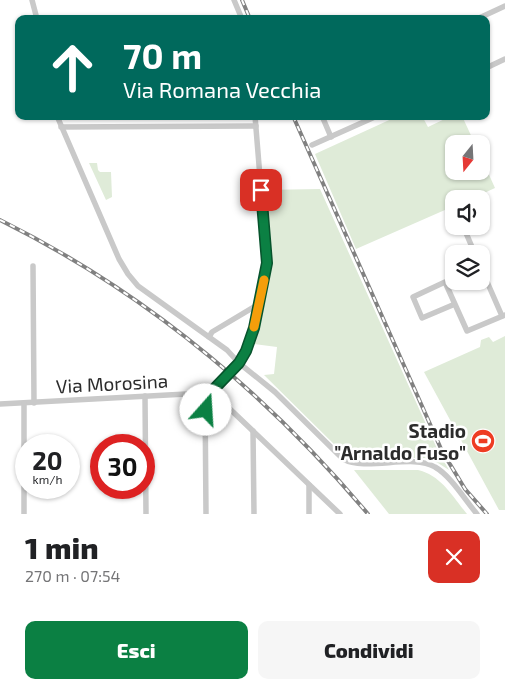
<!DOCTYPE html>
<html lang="it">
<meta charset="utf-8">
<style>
:root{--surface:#fff;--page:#f6f6f6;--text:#202124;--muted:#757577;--accent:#0b8043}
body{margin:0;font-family:"Exo 2",sans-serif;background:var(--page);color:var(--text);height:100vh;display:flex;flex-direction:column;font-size:19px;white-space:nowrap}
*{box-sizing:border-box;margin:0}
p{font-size:16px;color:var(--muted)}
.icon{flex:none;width:28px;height:28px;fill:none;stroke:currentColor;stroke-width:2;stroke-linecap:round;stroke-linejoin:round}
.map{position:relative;height:514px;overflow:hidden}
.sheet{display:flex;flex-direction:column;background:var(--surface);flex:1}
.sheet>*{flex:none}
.top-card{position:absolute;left:15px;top:15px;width:475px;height:105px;border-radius:10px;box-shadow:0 1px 4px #0004;background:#00695c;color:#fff;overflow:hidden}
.needle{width:32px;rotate:198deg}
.controls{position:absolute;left:445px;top:135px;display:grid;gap:10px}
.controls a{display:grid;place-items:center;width:45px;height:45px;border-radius:10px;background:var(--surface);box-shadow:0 1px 4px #0004;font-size:25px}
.speed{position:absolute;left:15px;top:434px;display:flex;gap:10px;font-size:25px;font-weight:700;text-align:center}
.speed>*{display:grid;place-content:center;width:65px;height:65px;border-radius:50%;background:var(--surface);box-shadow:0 1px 4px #0004;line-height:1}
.speed small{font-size:12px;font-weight:400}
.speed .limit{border:8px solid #d22;background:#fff;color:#111}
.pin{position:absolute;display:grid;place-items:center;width:42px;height:42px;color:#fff;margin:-21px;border-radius:10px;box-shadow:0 2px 8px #0006}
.me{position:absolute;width:55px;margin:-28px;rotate:19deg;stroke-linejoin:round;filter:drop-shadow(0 0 4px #0008)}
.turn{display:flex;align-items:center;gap:18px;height:105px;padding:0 25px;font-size:22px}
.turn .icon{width:65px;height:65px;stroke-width:2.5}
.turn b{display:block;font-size:35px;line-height:42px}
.round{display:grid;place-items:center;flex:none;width:52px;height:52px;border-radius:10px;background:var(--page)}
.summary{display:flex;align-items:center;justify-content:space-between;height:85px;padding:0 25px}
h1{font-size:30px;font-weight:800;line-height:38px}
.cta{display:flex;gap:10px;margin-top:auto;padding:10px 25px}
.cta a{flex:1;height:58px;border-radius:10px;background:var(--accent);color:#fff;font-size:20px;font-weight:800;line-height:58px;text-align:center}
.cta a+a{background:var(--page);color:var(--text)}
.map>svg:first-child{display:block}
.green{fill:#dfebd8}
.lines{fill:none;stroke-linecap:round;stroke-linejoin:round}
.street{stroke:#c9c9c9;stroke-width:5.5}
.rail-casing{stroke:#818181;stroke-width:4}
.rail{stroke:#fff;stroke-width:2;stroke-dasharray:5.5;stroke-linecap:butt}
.street-bridge{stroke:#c9c9c9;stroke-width:5.5}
.route-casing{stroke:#07532c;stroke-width:12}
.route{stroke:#0b8043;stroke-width:9}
.slow{stroke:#f59e0b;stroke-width:9}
.labels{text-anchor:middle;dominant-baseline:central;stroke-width:5;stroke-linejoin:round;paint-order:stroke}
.street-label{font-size:19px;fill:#2c2c2c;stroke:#fff}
.poi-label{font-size:19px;font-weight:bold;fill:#2c2c2c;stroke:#fff;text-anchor:end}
</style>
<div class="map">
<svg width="505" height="514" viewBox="0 0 505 514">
<rect width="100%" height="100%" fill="#fff"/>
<g class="green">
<path d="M 398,116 L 422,116 L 428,127 L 451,116 L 462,116 L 475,144 L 454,144 L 454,171 L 481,171 L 481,157 L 495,188 L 471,199 L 454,199 L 454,206 L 356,249 L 315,154 Z"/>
<path d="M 89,163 L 97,163 L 98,170 L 100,172 L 111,172 L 112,197 L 106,200 Z"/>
<path d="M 320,189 L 439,453 L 449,470 L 438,463 L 425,458 L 356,458 L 346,456 L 264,375 L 274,374 L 277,347 L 254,344 L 253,332 L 267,260 L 261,190 Z"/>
<path d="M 505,336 L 505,510 L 499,510 L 424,372 L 480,347 L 481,340 L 489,337 L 493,342 Z"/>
<path d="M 354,470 L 418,470 C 441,475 453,497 467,514 L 389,514 Z"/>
</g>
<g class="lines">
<g class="street">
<path d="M 32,0 L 37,19"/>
<path d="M 234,0 L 242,19"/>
<path d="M 477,19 L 505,6"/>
<path d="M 486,68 L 505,59"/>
<path d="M 57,116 L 119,259 L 128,274 L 138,286 L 227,350 L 239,363 L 275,392 L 343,459 C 367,472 412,453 435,467 C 451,476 465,500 477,514"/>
<path d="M 322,116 L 331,137"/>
<path d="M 61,127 L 256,126"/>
<path d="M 312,145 L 377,116"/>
<path d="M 463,226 L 475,254"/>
<path d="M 33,266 L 34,403"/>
<path d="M 481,268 L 502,316"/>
<path d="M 455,304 L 422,318 L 413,297 L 445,282 L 467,331 L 505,315"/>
<path d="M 209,337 L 212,332 L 259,304"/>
<path d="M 238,364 L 246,351 L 254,328 L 267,263 L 255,116"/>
<path d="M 211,391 L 340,514"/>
<path d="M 205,393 L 206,514"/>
<path d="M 145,396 L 146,514"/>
<path d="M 0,404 L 205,393 L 212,390 L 225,378"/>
<path d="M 24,404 L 24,514"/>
<path d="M 253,431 L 254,514"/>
<path d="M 309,514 L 309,485"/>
</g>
<g class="rail-casing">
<g id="rail">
<path d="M 242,0 L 250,19"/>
<path d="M 293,116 L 442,451 L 465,489 L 487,514"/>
<path d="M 0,220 C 143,291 266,393 368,514"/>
</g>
</g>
<use href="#rail" class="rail"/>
<path class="street-bridge" d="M 225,378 L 236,366"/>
</g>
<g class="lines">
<g class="route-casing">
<path id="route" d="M 206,410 L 206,393 L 214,389 L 239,363 L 246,351 L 254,328 L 267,263 L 261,190"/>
</g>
<use href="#route" class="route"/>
<path class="slow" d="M 254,327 L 264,280"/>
</g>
<defs>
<g id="stadium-disc" transform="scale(1.25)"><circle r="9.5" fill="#ee3c23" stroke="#fff"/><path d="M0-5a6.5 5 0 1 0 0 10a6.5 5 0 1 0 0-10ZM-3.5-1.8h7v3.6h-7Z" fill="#fff"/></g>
</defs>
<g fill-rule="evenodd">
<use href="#stadium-disc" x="483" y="441"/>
</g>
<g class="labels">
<g class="street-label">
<text transform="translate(112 383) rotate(-3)">Via Morosina</text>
</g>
<g class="poi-label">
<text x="466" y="430">Stadio<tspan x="466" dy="22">"Arnaldo Fuso"</tspan></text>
</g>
</g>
</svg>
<div class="controls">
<a><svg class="needle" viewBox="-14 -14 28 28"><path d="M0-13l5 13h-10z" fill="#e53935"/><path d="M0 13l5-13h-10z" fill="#757577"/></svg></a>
<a><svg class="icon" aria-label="sound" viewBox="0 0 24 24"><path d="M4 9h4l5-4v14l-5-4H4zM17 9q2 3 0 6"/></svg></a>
<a><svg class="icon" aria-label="layers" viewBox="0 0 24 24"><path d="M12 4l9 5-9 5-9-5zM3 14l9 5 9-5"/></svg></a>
</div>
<div class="speed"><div>20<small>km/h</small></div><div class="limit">30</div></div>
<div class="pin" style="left:261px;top:190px;background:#d93025"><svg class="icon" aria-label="arrive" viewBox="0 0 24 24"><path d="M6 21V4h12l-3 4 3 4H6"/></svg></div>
<svg class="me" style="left:206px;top:410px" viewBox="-20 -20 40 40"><circle r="19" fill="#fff"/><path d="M0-13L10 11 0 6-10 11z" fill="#0b8043"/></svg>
<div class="top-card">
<div class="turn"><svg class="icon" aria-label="ahead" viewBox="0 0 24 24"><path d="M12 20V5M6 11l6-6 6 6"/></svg><div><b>70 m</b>Via Romana Vecchia</div></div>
</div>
</div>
<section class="sheet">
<div class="summary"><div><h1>1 min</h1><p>270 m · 07:54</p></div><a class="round" style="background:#d93025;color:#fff"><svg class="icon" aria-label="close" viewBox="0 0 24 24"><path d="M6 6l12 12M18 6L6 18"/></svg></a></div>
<div class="cta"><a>Esci</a><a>Condividi</a></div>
</section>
